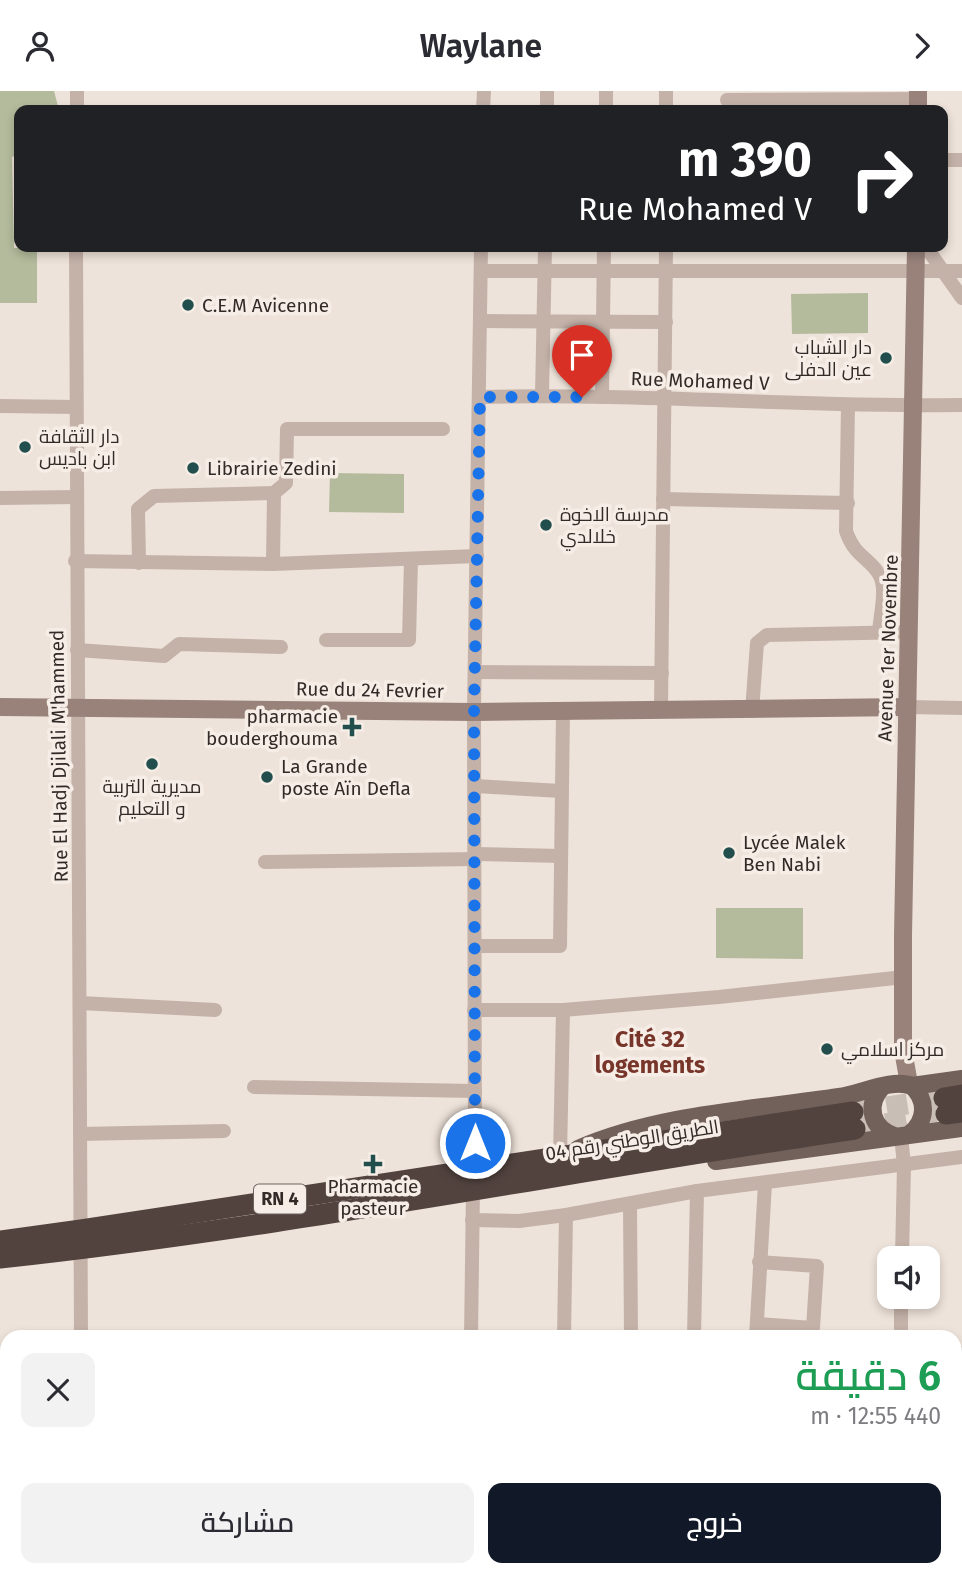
<!DOCTYPE html>
<html lang="ar">
<meta charset="utf-8">
<style>
:root{--surface:#fff;--page:#f2f2f3;--text:#2b2b33;--muted:#7c7c81;--accent:#111827}
body{margin:0;font-family:"Fira Sans",Cairo,sans-serif;background:var(--page);color:var(--text);direction:rtl;height:100vh;display:flex;flex-direction:column;font-size:26px;white-space:nowrap}
*{box-sizing:border-box;margin:0}
p{font-size:23px;color:var(--muted)}
.icon{flex:none;width:38px;height:38px;fill:none;stroke:currentColor;stroke-width:2;stroke-linecap:round;stroke-linejoin:round}
.map{position:relative;flex:1;overflow:hidden;direction:ltr}
.panel{position:absolute;left:0px;top:1239px;width:962px;height:247px;display:flex;flex-direction:column;background:var(--surface);border-radius:21px 21px 0 0;box-shadow:0 4px 10px #0003;direction:rtl}
.panel>*{flex:none}
.hud{position:absolute;left:14px;top:14px;width:934px;height:147px;border-radius:14px;box-shadow:0 4px 10px #0003;direction:rtl;background:#202124;color:#fff;overflow:hidden}
.buttons{position:absolute;left:877px;top:1155px;display:grid;gap:14px}
.buttons a{display:grid;place-items:center;width:63px;height:63px;border-radius:14px;background:var(--surface);box-shadow:0 4px 10px #0003;font-size:35px}
.pin{position:absolute;display:grid;place-items:center;width:60px;height:60px;color:#fff;margin:-72px -30px;border-radius:50% 50% 50% 0;rotate:-45deg;box-shadow:0 0 7px #0007}
.pin .icon{rotate:45deg}
.me{position:absolute;width:77px;margin:-38px;rotate:0deg;stroke-linejoin:round;filter:drop-shadow(0 0 5px #0008)}
.turn{display:flex;align-items:center;gap:24px;height:147px;padding:0 21px;font-size:32px}
.turn .icon{width:91px;height:91px;stroke-width:2.5}
.turn b{display:block;font-size:49px;line-height:60px}
.round{display:grid;place-items:center;flex:none;width:74px;height:74px;border-radius:14px;background:var(--page)}
.overview{display:flex;align-items:center;justify-content:space-between;height:119px;padding:0 21px}
h1{font-size:42px;font-weight:600;line-height:52px;color:#1e9e55}
.primary-button{display:flex;gap:14px;margin-top:auto;padding:14px 21px}
.primary-button a{flex:1;height:80px;border-radius:14px;background:var(--accent);color:#fff;font-size:28px;font-weight:600;line-height:80px;text-align:center}
.primary-button a+a{background:var(--page);color:var(--text)}
header{display:flex;justify-content:space-between;align-items:center;height:91px;padding:0 21px;background:var(--surface);font-size:32px;font-weight:600}
.map>svg:first-child{display:block}
.green{fill:#b4bb9c}
.lines{fill:none;stroke-linecap:round;stroke-linejoin:round}
.highway-tunnel{stroke:#c8beb6;stroke-width:21;stroke-dasharray:21 10;stroke-linecap:butt}
.street{stroke:#c4b2a8;stroke-width:14}
.secondary{stroke:#98827a;stroke-width:18}
.primary{stroke:#72605a;stroke-width:18}
.highway{stroke:#52433f;stroke-width:21}
.route{stroke:#1a73e8;stroke-width:12;stroke-dasharray:0 21.6}
.poi-dot{fill:#224f4d;stroke:#f6ede6;stroke-width:2.5}
.labels{text-anchor:middle;dominant-baseline:central;stroke-width:7;stroke-linejoin:round;paint-order:stroke}
.shield{fill:#f6ede6;stroke:#6d6460;stroke-width:2}
.shield-label{font-size:18px;font-weight:bold;fill:#322a27}
.poi-label{font-size:19px;fill:#322a27;stroke:#f6ede6;text-anchor:start}
.street-label{font-size:19px;fill:#322a27;stroke:#f6ede6}
.quarter-label{font-size:23px;font-weight:bold;fill:#78352a;stroke:#f6ede6}
</style>
<header><svg class="icon" aria-label="forward" viewBox="0 0 24 24"><path d="M9 5l7 7-7 7"/></svg>Waylane<svg class="icon" aria-label="person" viewBox="0 0 24 24"><circle cx="12" cy="8" r="4"/><path d="M4 21q1-7 8-7t8 7"/></svg></header>
<div class="map">
<svg width="962" height="1485" viewBox="0 0 962 1485">
<rect width="100%" height="100%" fill="#eee3da"/>
<g class="green">
<path d="M 0,0 L 54,0 L 59,19 L 19,19 L 19,63 L 12,66 L 14,157 L 37,157 L 37,212 L 0,212 Z"/>
<path d="M 868,202 L 868,242 L 792,243 L 791,203 Z"/>
<path d="M 330,382 L 404,383 L 404,422 L 329,421 Z"/>
<path d="M 716,817 L 803,817 L 803,868 L 716,867 Z"/>
</g>
<g class="lines">
<g class="highway-tunnel">
<path d="M 856,1021 L 944,1007"/>
<path d="M 855,1038 L 946,1023"/>
</g>
<g class="street">
<path d="M 606,0 L 606,19"/>
<path d="M 727,9 L 918,8"/>
<path d="M 77,19 L 77,0"/>
<path d="M 483,19 L 484,0"/>
<path d="M 547,19 L 547,0"/>
<path d="M 666,19 L 666,0"/>
<path d="M 943,69 L 962,69"/>
<path d="M 76,156 C 75,519 82,883 81,1246"/>
<path d="M 926,156 L 962,207"/>
<path d="M 481,180 L 962,180"/>
<path d="M 481,230 L 666,231"/>
<path d="M 542,305 L 545,156"/>
<path d="M 480,306 C 641,302 801,316 962,314"/>
<path d="M 602,306 L 604,156"/>
<path d="M 848,314 L 846,440 C 855,467 871,467 880,485 C 887,499 880,525 879,541"/>
<path d="M 0,315 L 76,316"/>
<path d="M 0,407 L 76,406"/>
<path d="M 663,408 L 848,412"/>
<path d="M 75,470 L 273,473 L 477,465"/>
<path d="M 139,472 L 138,418 L 154,405 L 274,402"/>
<path d="M 273,473 L 274,402 L 286,392 L 287,338 L 443,338"/>
<path d="M 326,549 L 409,549 L 411,468"/>
<path d="M 77,559 L 164,565 L 179,553 L 281,556"/>
<path d="M 475,581 L 662,582"/>
<path d="M 907,616 L 962,617"/>
<path d="M 661,619 L 666,156"/>
<path d="M 752,620 L 757,552 L 767,544 L 910,541"/>
<path d="M 475,695 L 561,700"/>
<path d="M 476,763 L 561,765"/>
<path d="M 265,771 L 475,768"/>
<path d="M 475,855 L 560,855 L 563,620"/>
<path d="M 80,912 L 215,919"/>
<path d="M 474,919 L 563,919 L 719,906 L 904,886"/>
<path d="M 254,996 L 475,1000"/>
<path d="M 80,1043 L 224,1040"/>
<path d="M 901,1045 L 904,1074 L 902,1167"/>
<path d="M 560,1066 L 563,919"/>
<path d="M 475,1078 L 474,621 L 481,156"/>
<path d="M 630,1113 L 631,1246"/>
<path d="M 472,1129 L 519,1130 L 566,1124 L 697,1100 L 962,1066"/>
<path d="M 757,1233 L 813,1237 L 817,1175 L 759,1171"/>
<path d="M 471,1246 L 473,1098"/>
<path d="M 564,1246 L 566,1124"/>
<path d="M 694,1246 L 697,1100"/>
<path d="M 756,1246 L 765,1093"/>
<path d="M 901,1246 L 901,1206"/>
<path d="M 956,1266 L 962,1262"/>
<path d="M 956,1329 L 962,1323"/>
<path d="M 956,1407 L 962,1404"/>
<path d="M 614,1479 L 617,1485"/>
<path d="M 769,1479 L 773,1485"/>
<path d="M 80,1485 L 80,1479"/>
<path d="M 466,1485 L 466,1479"/>
<path d="M 591,1485 L 601,1479"/>
<path d="M 819,1485 L 822,1479"/>
</g>
<g class="secondary">
<path d="M 918,19 L 918,0"/>
<path d="M 0,616 L 474,621 L 907,616"/>
<path d="M 909,993 L 903,959 L 903,844 L 916,156"/>
</g>
<g class="primary">
<path d="M 912,995 L 962,988"/>
<path d="M 882,996 C 865,1015 872,1037 894,1045"/>
<path d="M 578,1058 C 659,1023 753,1019 839,1006 C 861,1003 892,987 912,995 C 927,1009 927,1029 910,1043"/>
<path d="M 716,1070 L 962,1037"/>
</g>
<g class="highway">
<path d="M 944,1007 L 962,1004"/>
<path d="M 946,1023 L 962,1021"/>
<path d="M 0,1150 L 81,1139 L 853,1021"/>
<path d="M 0,1167 C 286,1136 570,1080 855,1038"/>
</g>
</g>
<g class="lines">
<path class="route" d="M 475,1052 L 474,621 L 480,306 L 582,306"/>
</g>
<g class="poi-dot">
<circle cx="188" cy="214" r="7"/>
<circle cx="886" cy="267" r="7"/>
<circle cx="25" cy="356" r="7"/>
<circle cx="193" cy="377" r="7"/>
<circle cx="546" cy="434" r="7"/>
<path d="M348.5 625.5h7v7h7v7h-7v7h-7v-7h-7v-7h7z"/>
<circle cx="152" cy="673" r="7"/>
<circle cx="267" cy="686" r="7"/>
<circle cx="729" cy="762" r="7"/>
<circle cx="827" cy="958" r="7"/>
<path d="M369.5 1062.5h7v7h7v7h-7v7h-7v-7h-7v-7h7z"/>
</g>
<g class="labels">
<rect class="shield" x="254" y="1093.5" width="52" height="29" rx="5"/>
<g class="shield-label">
<text x="280" y="1108">RN 4</text>
</g>
<g class="poi-label">
<text x="202" y="214">C.E.M Avicenne</text>
<text x="872" y="256" text-anchor="end">دار الشباب<tspan x="872" dy="22">عين الدفلى</tspan></text>
<text x="39" y="345">دار الثقافة<tspan x="39" dy="22">ابن باديس</tspan></text>
<text x="207" y="377">Librairie Zedini</text>
<text x="560" y="423">مدرسة الاخوة<tspan x="560" dy="22">خلالدي</tspan></text>
<text x="338" y="625" text-anchor="end">pharmacie<tspan x="338" dy="22">bouderghouma</tspan></text>
<text x="281" y="675">La Grande<tspan x="281" dy="22">poste Aïn Defla</tspan></text>
<text x="152" y="695" text-anchor="middle">مديرية التربية<tspan x="152" dy="22">و التعليم</tspan></text>
<text x="743" y="751">Lycée Malek<tspan x="743" dy="22">Ben Nabi</tspan></text>
<text x="841" y="958">مركز اسلامي</text>
<text x="373" y="1095" text-anchor="middle">Pharmacie<tspan x="373" dy="22">pasteur</tspan></text>
</g>
<g class="street-label">
<text transform="translate(700 290) rotate(2)">Rue Mohamed V</text>
<text transform="translate(888 557) rotate(-88)">Avenue 1er Novembre</text>
<text transform="translate(370 599) rotate(1)">Rue du 24 Fevrier</text>
<text transform="translate(59 665) rotate(-91)">Rue El Hadj Djilali M'hammed</text>
<text transform="translate(632 1049) rotate(-9)">الطريق الوطني رقم 04</text>
</g>
<g class="quarter-label">
<text x="650" y="948">Cité 32<tspan x="650" dy="26">logements</tspan></text>
</g>
</g>
</svg>
<div class="buttons">
<a><svg class="icon" aria-label="sound" viewBox="0 0 24 24"><path d="M4 9h4l5-4v14l-5-4H4zM17 9q2 3 0 6"/></svg></a>
</div>
<div class="pin" style="left:582px;top:306px;background:#d93025"><svg class="icon" aria-label="arrive" viewBox="0 0 24 24"><path d="M6 21V4h12l-3 4 3 4H6"/></svg></div>
<svg class="me" style="left:475px;top:1052px" viewBox="-20 -20 40 40"><circle r="17" fill="#1a73e8" stroke="#fff" stroke-width="3"/><path d="M0-11L8 9 0 5-8 9z" fill="#fff"/></svg>
<div class="hud">
<div class="turn"><svg class="icon" aria-label="right" viewBox="0 0 24 24"><path d="M7 20v-9h11M14 6l5 5-5 5"/></svg><div><b>390 m</b>Rue Mohamed V</div></div>
</div>
<section class="panel">
<div class="overview"><div><h1>6 دقيقة</h1><p>440 m · 12:55</p></div><a class="round"><svg class="icon" aria-label="close" viewBox="0 0 24 24"><path d="M6 6l12 12M18 6L6 18"/></svg></a></div>
<div class="primary-button"><a>خروج</a><a>مشاركة</a></div>
</section>
</div>
